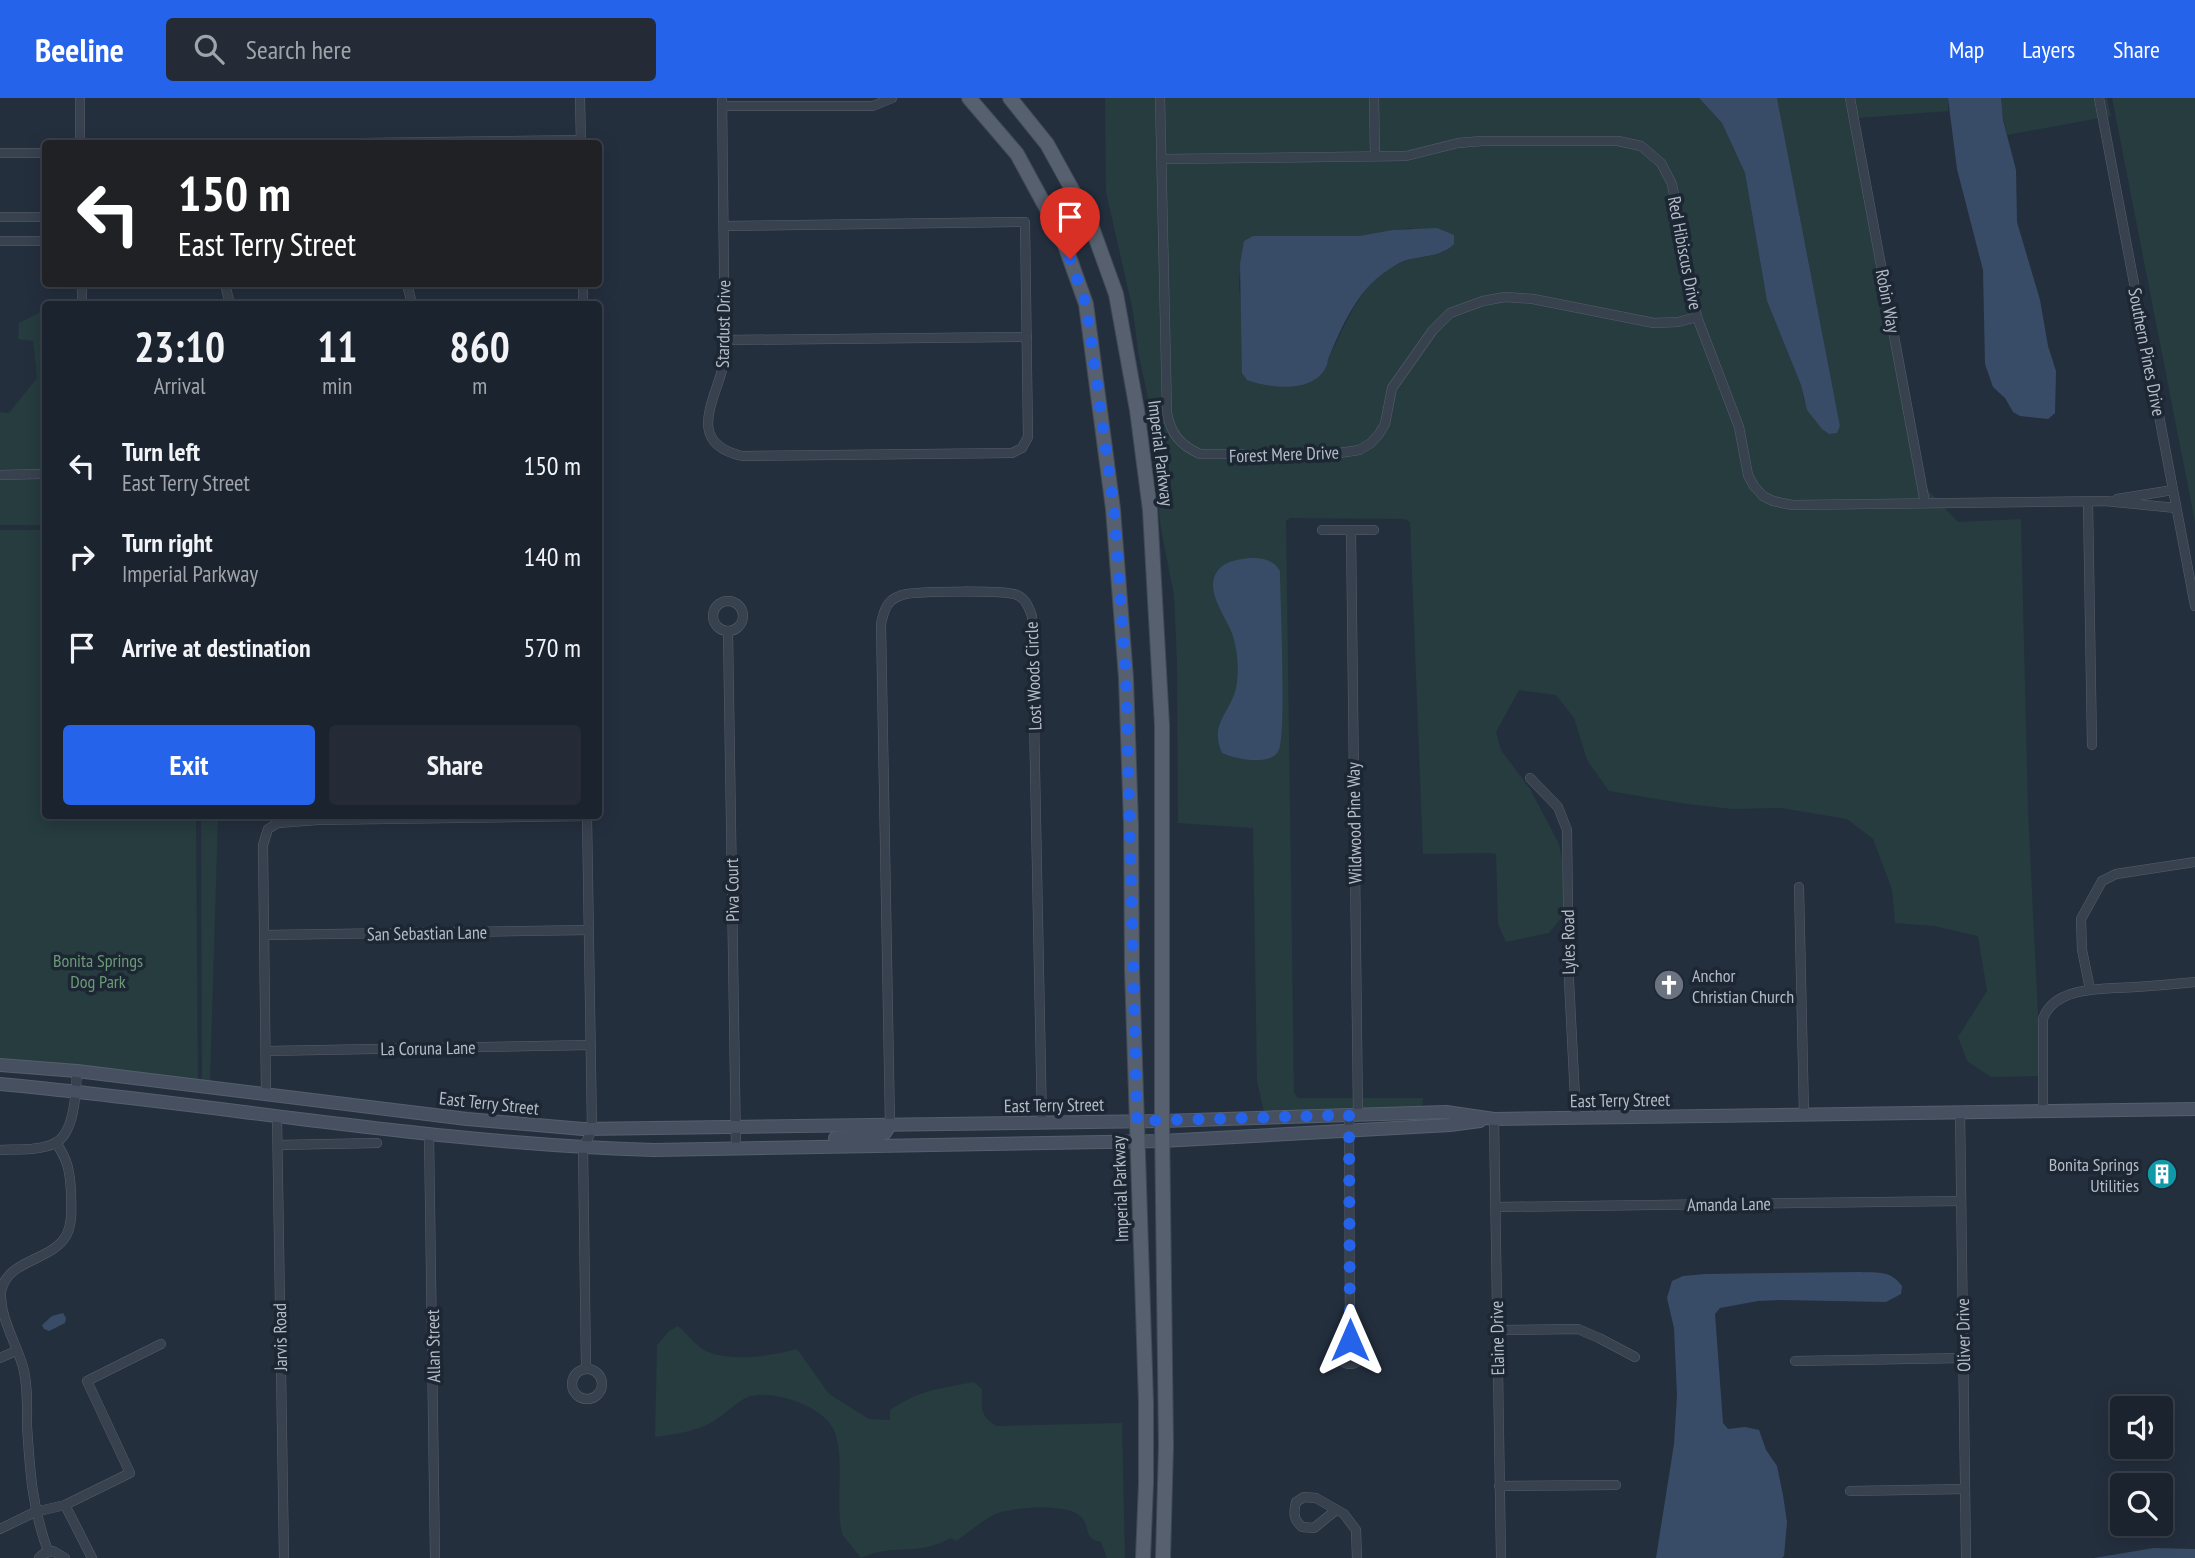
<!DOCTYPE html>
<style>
:root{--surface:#1b232e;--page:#242b36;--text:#f1f3f6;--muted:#a0a4aa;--line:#39404a;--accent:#2563eb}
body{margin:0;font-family:"PT Sans Narrow",sans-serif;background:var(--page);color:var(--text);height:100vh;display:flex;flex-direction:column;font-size:26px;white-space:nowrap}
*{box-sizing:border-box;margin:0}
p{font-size:23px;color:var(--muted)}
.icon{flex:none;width:38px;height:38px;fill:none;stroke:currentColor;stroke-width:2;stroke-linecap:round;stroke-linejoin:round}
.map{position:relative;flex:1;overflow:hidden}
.panel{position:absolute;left:42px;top:203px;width:560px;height:518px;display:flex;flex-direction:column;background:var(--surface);border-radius:7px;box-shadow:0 4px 18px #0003,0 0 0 2px var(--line)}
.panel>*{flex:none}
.banner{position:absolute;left:42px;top:42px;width:560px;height:147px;border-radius:7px;box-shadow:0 4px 18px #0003,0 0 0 2px var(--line);background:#202124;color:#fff;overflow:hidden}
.fabs{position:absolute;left:2110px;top:1298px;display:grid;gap:14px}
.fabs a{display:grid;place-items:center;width:63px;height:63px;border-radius:7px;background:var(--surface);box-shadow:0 4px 18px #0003,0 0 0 2px var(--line);font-size:35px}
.pin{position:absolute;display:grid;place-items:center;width:60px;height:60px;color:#fff;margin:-72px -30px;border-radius:50% 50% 50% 0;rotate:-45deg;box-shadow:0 0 7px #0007}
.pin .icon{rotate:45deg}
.me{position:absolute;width:77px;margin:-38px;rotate:0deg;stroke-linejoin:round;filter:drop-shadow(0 0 5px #0008)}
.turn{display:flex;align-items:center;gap:24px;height:147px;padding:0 21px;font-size:32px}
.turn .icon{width:91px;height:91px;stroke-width:2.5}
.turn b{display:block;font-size:49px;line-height:60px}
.eta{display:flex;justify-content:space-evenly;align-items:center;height:119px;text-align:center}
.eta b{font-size:42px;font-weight:700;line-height:49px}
.action{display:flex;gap:14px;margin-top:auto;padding:14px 21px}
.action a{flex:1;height:80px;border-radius:7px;background:var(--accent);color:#fff;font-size:28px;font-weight:700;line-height:80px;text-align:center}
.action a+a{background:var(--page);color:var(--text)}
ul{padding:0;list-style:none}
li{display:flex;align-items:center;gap:21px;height:91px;padding:0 21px}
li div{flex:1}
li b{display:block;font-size:26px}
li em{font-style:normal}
header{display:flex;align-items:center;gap:42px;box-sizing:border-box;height:98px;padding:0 35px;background:var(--accent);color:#fff}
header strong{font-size:33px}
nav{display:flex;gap:38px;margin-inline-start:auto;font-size:24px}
.search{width:490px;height:63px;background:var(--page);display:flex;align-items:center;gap:18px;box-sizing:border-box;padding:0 24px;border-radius:7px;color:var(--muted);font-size:26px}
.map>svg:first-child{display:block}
.green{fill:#263c3f;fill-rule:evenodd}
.water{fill:#394c67}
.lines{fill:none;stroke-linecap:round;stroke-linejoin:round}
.street-casing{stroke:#565f6c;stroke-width:10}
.secondary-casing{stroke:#565f6c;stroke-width:14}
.primary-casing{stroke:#414a57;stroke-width:16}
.street{stroke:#38414e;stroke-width:9}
.secondary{stroke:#465061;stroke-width:12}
.primary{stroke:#56606e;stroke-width:14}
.route{stroke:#2563eb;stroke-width:12;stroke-dasharray:0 21.6}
.labels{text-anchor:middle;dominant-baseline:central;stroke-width:7;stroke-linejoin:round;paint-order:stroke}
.street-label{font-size:18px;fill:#b4bcc9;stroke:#1d2633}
.park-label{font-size:18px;fill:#6b9a76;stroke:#1d2633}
.poi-label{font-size:18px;fill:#b4bcc9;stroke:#1d2633;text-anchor:start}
</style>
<header>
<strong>Beeline</strong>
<div class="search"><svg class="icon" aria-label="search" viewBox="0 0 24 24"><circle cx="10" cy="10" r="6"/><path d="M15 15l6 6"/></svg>Search here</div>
<nav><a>Map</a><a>Layers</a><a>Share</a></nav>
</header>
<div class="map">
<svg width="2195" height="1460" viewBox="0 0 2195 1460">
<rect width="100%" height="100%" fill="#242f3e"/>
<g class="green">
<path d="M 1105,0 L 1699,0 L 1722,25 L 1745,75 L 1767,203 L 1801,287 L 1804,303 L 1836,335 L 1840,328 L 1777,0 L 1948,0 L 1948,13 L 1858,20 L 1922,386 L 1958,424 L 2021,421 L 2028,712 L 2041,978 L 1991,979 L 1967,963 L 1958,939 L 1987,893 L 1978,838 L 1934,828 L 1895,825 L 1892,791 L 1873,741 L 1847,721 L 1781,710 L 1732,711 L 1687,706 L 1609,693 L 1587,662 L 1574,620 L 1556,597 L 1519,592 L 1496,634 L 1501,652 L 1530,691 L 1559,746 L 1567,787 L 1562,819 L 1549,835 L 1506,844 L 1498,826 L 1496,756 L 1492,755 L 1423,756 L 1410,424 L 1404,421 L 1290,420 L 1286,423 L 1294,995 L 1298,1000 L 1423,1000 L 1422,1009 L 1264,1014 L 1257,983 L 1253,730 L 1178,725 L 1177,565 L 1174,497 L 1161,431 L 1151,346 L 1149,305 L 1138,253 L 1133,213 L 1106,94 ZM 1411,130 L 1449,151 C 1436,159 1420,158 1406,163 C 1371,173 1353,209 1339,239 C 1334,250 1328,258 1326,269 L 1308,285 C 1296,270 1246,219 1242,206 C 1235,186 1241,154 1253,138 L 1359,138 Z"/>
<path d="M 2001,0 L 2107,0 L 2111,18 L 2007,37 L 2002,14 Z"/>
<path d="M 2112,0 L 2195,0 L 2195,424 L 2121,46 Z"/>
<path d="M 45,212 L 45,427 L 0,427 L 0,314 L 9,315 L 37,280 L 33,243 L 18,241 L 19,225 Z"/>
<path d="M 0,432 L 45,432 L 46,718 L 196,718 L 198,988 L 0,967 Z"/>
<path d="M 201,718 L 218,718 L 210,984 L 202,983 Z"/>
<path d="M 678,1228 C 688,1236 696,1249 708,1254 C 735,1264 770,1258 797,1251 L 829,1296 L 869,1321 L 890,1322 L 890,1312 C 921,1291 939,1291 974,1284 L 982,1291 C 982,1311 979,1317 997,1328 L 1122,1325 L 1125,1460 L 1107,1460 L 1101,1444 C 1082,1441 1092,1427 1079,1417 C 1065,1405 1009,1409 993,1417 C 980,1424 968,1435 956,1443 L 951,1440 C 913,1460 896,1444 861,1460 L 842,1436 C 835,1403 845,1365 835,1335 C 827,1310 781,1295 757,1297 C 740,1298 727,1316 712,1324 C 695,1334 675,1336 655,1339 L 657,1247 L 669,1233 Z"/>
</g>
<g class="water">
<path d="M 1699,0 L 1777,0 L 1840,328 L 1837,335 L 1829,336 L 1822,331 L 1807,312 L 1801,287 L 1767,203 L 1745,75 L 1722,25 Z"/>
<path d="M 1948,0 L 2001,0 L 2003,22 L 2016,72 L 2017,124 L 2040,202 L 2048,248 L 2056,273 L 2055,315 L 2048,321 L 2020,318 L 2013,314 L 2005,300 L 1993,289 L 1985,266 L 1983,172 L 1957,71 Z"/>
<path d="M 1437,130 L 1454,137 L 1454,146 C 1440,160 1422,157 1404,163 C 1396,166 1388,172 1381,177 C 1356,196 1341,230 1329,259 C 1327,262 1328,266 1326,269 C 1313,296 1269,290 1247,282 L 1242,275 L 1240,166 L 1244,143 L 1253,138 L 1359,138 L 1393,132 Z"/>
<path d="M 1249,460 C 1262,460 1273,461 1280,473 C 1280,498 1287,642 1278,654 C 1268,668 1235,661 1222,655 C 1209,625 1230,616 1236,590 C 1239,576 1238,560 1235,546 C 1232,525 1208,501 1214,480 C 1219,464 1235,462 1249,460 Z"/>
<path d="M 1860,1174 C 1879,1175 1890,1172 1902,1188 L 1901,1196 L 1886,1204 L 1782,1202 L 1758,1203 L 1720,1210 L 1715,1216 L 1723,1325 L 1728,1331 L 1745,1329 L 1759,1332 L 1766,1352 L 1777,1368 L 1783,1397 L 1787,1424 L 1784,1458 L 1782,1460 L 1656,1460 L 1674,1346 L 1677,1297 L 1674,1230 L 1667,1200 L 1672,1183 L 1683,1178 L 1705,1176 Z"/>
<path d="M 63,1215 L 66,1220 L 65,1225 L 49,1233 L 44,1231 L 42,1227 L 52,1218 Z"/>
<path d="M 2154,1450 L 2195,1451 L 2195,1460 L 2094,1460 Z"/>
</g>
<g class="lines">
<g class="street-casing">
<g id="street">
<path d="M 80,0 L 80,46"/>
<path d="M 580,0 L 581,46"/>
<path d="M 722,0 L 725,259 C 720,296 681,344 742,358 L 1012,355 L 1022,350 L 1028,339 L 1025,124 L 724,128"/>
<path d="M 1160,0 L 1167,315 C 1171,336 1180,347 1200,356 L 1333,356 L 1359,352 L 1371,345 L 1379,336 L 1385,326 L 1392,290 L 1433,232 L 1450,215 L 1483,203 L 1505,199 L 1533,201 L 1654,225 L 1678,224 L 1697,219"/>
<path d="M 1374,0 L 1375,58"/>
<path d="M 1850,0 L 1925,405"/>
<path d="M 2099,0 L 2195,508"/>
<path d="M 722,8 L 873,8 L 892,0"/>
<path d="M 287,46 L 581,42"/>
<path d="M 0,55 L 46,55"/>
<path d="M 1162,61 L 1406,58 L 1458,45 L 1482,43 L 1618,43 L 1641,48 L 1661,65 L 1672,86 L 1697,219 L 1739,329 L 1748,377 L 1754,388 L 1763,398 L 1773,403 L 1792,407 L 2105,403 L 2176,410"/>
<path d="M 0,119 L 46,119"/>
<path d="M 0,143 L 46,143"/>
<path d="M 82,186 L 82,206"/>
<path d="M 225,186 L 230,206"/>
<path d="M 407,186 L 412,206"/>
<path d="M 583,206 L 583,186"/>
<path d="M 725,242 L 1027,239"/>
<path d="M 0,377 L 40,376"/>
<path d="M 2117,401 L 2173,392"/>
<path d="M 2088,404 L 2092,647"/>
<path d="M 1322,432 L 1374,432"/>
<path d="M 1351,433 L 1358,1016"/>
<circle cx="728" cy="518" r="15"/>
<path d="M 728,533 L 736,1050"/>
<path d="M 1530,680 L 1558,709 L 1567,732 L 1569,882 L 1576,1020"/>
<path d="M 1799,789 L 1804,1016"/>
<path d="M 265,837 L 589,832"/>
<path d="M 2090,891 L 2082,852 L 2081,821 L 2102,783 L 2116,776 L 2195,764"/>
<path d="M 266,953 L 591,947"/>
<path d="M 266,996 L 263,747 L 268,731 L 278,725 L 318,722 L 587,718"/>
<path d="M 1960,1013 L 1966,1460"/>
<path d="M 2043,1013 L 2043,921 C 2054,887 2107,891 2135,889 C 2155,888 2175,886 2195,884"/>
<path d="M 1349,1017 L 1350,1242"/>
<path d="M 277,1018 L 284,1460"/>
<path d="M 1494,1021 L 1501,1460"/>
<path d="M 890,1027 L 881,526 C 883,517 885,508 892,502 C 895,500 899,498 902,497 C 915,493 1006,492 1017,497 C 1026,501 1029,510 1032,518 L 1042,1025"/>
<path d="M 429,1036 L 435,1460"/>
<path d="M 278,1047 L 377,1045"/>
<path d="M 0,1052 C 16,1051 40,1053 55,1045 C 75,1035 76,993 77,973"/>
<path d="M 1496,1109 L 1961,1103"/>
<path d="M 1497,1232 L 1578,1231 L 1599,1240 L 1635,1259"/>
<circle cx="1350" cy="1254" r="12"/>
<path d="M 0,1260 L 16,1253"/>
<path d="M 1795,1263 L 1964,1260"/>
<path d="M 586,1270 L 583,1050 L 592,1032 L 587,718"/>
<circle cx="587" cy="1286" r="15"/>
<path d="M 1499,1388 L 1616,1387"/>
<path d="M 1850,1393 L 1965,1391"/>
<path d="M 65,1407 L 92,1460"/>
<path d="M 1335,1413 L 1314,1430 L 1302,1429 C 1294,1422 1293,1416 1296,1404 L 1304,1399 L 1316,1400 L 1344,1416 L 1356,1432 L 1357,1460"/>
<path d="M 0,1431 L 35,1414 L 65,1407 L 130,1375 L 87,1283 L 161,1246"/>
<path d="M 48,1453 C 32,1410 30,1373 27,1328 C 27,1309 28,1288 23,1269 C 16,1244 0,1221 1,1194 C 7,1160 53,1164 67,1136 C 73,1123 71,1108 71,1094 C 70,1074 68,1062 56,1045"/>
<path d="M 39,1460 L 43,1456 L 53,1453 L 65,1460"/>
</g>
</g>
<g class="secondary-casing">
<g id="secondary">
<path d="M 0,967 L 77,973 L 467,1021 L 583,1031 L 1162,1023 L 1446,1014 L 1494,1021 L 2195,1011"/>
<path d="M 0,986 C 218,1006 435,1046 654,1052 L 1162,1043 L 1450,1027 L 1480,1023"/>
<path d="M 835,1040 L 879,1037 L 885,1035 L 890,1027"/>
</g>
</g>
<g class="primary-casing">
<g id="primary">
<path d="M 969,0 L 1017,56 L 1062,139 L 1086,206 L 1113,411 L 1126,580 L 1131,726 L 1132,872 L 1146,1304 L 1146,1386 L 1143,1460"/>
<path d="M 1010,0 L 1047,46 L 1090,124 L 1116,196 L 1137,312 L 1150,412 L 1162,627 L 1162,1023 L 1166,1347 L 1163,1460"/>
</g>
</g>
<use href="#street" class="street"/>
<use href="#secondary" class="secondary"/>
<use href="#primary" class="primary"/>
</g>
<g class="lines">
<path class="route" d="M 1070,161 L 1086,206 L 1114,411 L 1126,580 L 1137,1023 L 1349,1017 L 1350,1242"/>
</g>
<defs>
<g id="church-disc" transform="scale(1.575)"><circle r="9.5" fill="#6b7280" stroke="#1d2633"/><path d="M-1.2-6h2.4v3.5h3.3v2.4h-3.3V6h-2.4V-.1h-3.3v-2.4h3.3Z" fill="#fff"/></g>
<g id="building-disc" transform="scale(1.575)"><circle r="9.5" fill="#0f9aa8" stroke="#1d2633"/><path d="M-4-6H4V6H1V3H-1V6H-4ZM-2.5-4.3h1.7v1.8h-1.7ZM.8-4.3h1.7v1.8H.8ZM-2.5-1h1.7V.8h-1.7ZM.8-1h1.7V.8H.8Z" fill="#fff"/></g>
</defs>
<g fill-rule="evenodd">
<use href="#church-disc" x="1669" y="887"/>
<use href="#building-disc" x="2162" y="1076"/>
</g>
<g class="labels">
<g class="street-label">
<text transform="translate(1685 155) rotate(79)">Red Hibiscus Drive</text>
<text transform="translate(1888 203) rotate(79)">Robin Way</text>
<text transform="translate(723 226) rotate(-89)">Stardust Drive</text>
<text transform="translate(2147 254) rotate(79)">Southern Pines Drive</text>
<text transform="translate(1161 355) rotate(83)">Imperial Parkway</text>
<text transform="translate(1284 356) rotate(-2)">Forest Mere Drive</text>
<text transform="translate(1033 578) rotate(-92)">Lost Woods Circle</text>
<text transform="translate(1354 725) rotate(-91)">Wildwood Pine Way</text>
<text transform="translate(732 792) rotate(-91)">Piva Court</text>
<text transform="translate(427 835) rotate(-1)">San Sebastian Lane</text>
<text transform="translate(1568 844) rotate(-91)">Lyles Road</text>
<text transform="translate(428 950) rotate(-1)">La Coruna Lane</text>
<text transform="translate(1620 1002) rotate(-1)">East Terry Street</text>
<text transform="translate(489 1005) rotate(6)">East Terry Street</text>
<text transform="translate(1054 1007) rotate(-1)">East Terry Street</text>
<text transform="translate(1120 1091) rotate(-92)">Imperial Parkway</text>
<text transform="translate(1729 1106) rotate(-1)">Amanda Lane</text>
<text transform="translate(1963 1237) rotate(-91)">Oliver Drive</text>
<text transform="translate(280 1239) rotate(-91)">Jarvis Road</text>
<text transform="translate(1497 1240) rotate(-91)">Elaine Drive</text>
<text transform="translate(433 1248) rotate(-91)">Allan Street</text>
</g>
<g class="park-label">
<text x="98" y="862">Bonita Springs<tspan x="98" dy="21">Dog Park</tspan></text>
</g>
<g class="poi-label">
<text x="1692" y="877">Anchor<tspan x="1692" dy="21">Christian Church</tspan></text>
<text x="2139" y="1066" text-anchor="end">Bonita Springs<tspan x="2139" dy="21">Utilities</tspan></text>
</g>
</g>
</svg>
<div class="fabs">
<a><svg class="icon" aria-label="sound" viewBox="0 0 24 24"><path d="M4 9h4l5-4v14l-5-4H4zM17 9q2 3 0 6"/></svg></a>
<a><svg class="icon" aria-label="search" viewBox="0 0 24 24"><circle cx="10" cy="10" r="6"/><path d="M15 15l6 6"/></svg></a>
</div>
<div class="pin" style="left:1070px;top:161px;background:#d93025"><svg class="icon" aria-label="arrive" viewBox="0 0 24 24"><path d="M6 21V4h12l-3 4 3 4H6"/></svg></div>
<svg class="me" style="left:1350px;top:1242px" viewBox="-20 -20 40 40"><path d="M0-17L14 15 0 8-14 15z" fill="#2563eb" stroke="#fff" stroke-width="4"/></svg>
<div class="banner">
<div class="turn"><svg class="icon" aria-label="left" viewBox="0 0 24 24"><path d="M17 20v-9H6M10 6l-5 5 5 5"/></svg><div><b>150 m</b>East Terry Street</div></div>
</div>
<section class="panel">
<div class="eta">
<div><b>23:10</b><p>Arrival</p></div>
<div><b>11</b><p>min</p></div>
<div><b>860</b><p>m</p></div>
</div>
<ul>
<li><svg class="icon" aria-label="left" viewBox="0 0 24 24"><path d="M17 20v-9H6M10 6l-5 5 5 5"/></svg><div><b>Turn left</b><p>East Terry Street</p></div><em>150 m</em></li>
<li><svg class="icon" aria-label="right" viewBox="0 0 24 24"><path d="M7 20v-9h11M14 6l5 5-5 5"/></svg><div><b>Turn right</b><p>Imperial Parkway</p></div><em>140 m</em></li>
<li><svg class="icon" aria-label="arrive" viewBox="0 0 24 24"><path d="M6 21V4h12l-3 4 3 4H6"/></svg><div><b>Arrive at destination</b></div><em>570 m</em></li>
</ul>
<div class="action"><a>Exit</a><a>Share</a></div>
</section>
</div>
